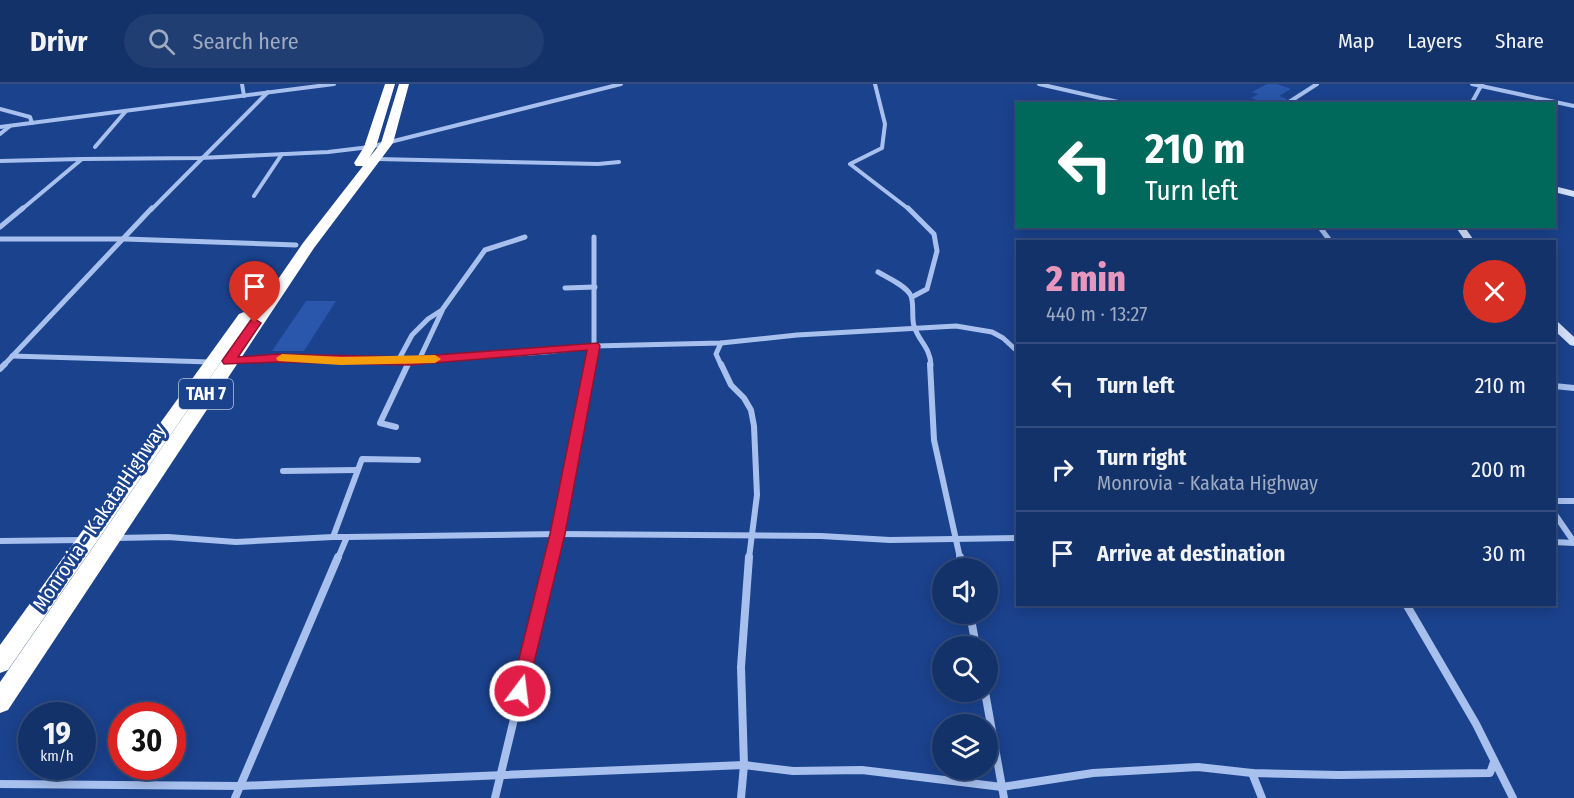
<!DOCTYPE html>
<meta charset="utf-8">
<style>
:root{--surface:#14326a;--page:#213e72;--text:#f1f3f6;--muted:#9daac1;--line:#334d7e;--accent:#e797bd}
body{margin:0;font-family:"Fira Sans Condensed",sans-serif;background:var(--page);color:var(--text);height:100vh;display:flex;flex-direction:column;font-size:22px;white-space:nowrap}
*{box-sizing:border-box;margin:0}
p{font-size:20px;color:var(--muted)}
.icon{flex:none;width:33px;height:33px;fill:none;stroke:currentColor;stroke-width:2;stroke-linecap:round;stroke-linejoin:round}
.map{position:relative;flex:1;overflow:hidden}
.sheet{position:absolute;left:1016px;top:156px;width:540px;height:366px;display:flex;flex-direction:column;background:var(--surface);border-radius:0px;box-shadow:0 3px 15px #0003,0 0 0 2px var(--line)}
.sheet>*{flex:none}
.banner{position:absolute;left:1016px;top:18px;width:540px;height:126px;border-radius:0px;box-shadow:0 3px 15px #0003,0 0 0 2px var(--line);background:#00695c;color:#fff;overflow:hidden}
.fabs{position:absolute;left:932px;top:474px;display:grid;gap:12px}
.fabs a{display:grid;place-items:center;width:66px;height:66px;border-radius:50%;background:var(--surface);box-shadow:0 3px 15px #0003,0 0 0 2px var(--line);font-size:30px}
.speed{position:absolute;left:18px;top:618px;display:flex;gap:12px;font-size:30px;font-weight:700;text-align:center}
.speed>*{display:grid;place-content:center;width:78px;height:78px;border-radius:50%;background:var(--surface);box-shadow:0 3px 15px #0003,0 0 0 2px var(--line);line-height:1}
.speed small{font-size:15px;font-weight:400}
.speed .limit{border:9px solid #d22;background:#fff;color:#111}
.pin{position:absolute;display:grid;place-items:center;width:51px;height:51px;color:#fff;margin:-62px -26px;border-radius:50% 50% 50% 0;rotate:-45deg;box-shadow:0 0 6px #0007}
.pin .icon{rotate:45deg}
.me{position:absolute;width:66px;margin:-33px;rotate:15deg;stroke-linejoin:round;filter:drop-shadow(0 0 4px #0008)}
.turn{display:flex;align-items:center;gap:21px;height:126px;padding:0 30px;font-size:27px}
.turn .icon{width:78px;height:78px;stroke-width:2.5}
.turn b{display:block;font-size:42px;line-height:51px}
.round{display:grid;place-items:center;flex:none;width:63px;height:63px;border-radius:32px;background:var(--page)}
.headline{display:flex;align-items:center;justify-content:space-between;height:102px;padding:0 30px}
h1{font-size:36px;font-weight:800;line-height:45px;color:var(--accent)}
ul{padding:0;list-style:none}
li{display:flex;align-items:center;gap:18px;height:84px;padding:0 30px;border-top:2px solid var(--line)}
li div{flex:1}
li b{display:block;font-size:22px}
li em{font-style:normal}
header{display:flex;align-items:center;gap:36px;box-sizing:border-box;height:84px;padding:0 30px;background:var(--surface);border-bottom:2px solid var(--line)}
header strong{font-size:28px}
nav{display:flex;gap:33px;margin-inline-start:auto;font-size:21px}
.search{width:420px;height:54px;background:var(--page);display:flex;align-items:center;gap:15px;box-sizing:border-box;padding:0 21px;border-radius:33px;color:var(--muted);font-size:22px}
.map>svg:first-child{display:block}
.building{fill:#2a57ab}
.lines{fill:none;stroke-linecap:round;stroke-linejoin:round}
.street-far3{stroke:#a7c0ee;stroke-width:4}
.street-far2{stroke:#a7c0ee;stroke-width:5}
.street-far1{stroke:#a7c0ee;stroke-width:6}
.street{stroke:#a7c0ee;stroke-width:8}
.secondary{fill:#d4e1fa;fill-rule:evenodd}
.highway{fill:#fff;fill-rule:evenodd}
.route{fill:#e11d48;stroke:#92132f;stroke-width:1.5}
.slow{fill:#f59e0b}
.labels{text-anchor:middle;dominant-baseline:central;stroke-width:6;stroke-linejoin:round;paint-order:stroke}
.shield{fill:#1b428d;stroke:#bbc6dd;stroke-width:1.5}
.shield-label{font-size:18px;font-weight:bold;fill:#fff}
.street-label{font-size:20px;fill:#fff;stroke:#1b428d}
</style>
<header>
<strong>Drivr</strong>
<div class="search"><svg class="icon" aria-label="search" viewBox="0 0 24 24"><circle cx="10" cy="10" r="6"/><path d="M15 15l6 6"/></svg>Search here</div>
<nav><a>Map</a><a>Layers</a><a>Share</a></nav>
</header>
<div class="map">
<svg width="1574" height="714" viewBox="0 0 1574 714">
<rect width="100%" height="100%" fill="#1b428d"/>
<g class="building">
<path d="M 1267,0 L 1277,0 L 1291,5 L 1279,12 L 1287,15 L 1282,20 L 1266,20 L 1251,14 L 1258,10 L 1252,8 Z"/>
<path d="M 306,217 L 336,217 L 304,267 L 272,267 Z"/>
</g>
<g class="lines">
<g class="street-far3">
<path d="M 242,0 L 244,12"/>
<path d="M 875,0 L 885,40 L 882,64 L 850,80 L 910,126"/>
<path d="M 1039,0 L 1127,20"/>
<path d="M 1472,0 L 1574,22"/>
<path d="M 1286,20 L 1317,0"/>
<path d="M 1471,20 L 1482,0"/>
<path d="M 0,25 L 30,33 L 32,39"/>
<path d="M 0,43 L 334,0"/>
<path d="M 0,50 L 10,42"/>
<path d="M 95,63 L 126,27"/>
<path d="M 377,75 L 598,80 L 619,78"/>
<path d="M 0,77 L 82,75"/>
<path d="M 254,112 L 282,70"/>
<path d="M 21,126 L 82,75 L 200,74 L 328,68 L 370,63 L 621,0"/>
<path d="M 151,126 L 268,8"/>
</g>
<g class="street-far2">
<path d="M 908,124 L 934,150 L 937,167 L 927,205 L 912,213"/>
<path d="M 1319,142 L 1331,158"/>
<path d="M 0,143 L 23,124"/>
<path d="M 0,155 L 125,155 L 296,161"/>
<path d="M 878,188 C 888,194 903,200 910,210 C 915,218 911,232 914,242 C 919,258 930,263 931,281"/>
<path d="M 565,204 L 595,203"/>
<path d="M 721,259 L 716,270 L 721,281"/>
<path d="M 12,272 L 210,278"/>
<path d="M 419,276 L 442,227"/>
<path d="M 232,277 L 278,274 L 409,277 L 546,268 L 594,262 L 721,259 L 797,251 L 956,242 L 992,248 L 1003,254 L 1017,267"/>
<path d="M 398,277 L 412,251 L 428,235 L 442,226 L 485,166 L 525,153"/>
<path d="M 4,281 L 152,124"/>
<path d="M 407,281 L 409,277"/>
<path d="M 590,281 L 594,262 L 594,153"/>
</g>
<g class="street-far1">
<path d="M 721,280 L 731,301 L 744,314 L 751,326 L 754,342 L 757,411 L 749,474"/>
<path d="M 930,280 L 934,356 L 960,474"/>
<path d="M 0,285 L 5,280"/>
<path d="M 1554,302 L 1574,304"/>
<path d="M 396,343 L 380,339 L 408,280"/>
<path d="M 283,387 L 357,386"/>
<path d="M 1554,417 L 1574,417"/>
<path d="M 1554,429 L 1574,458"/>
<path d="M 347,453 L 558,450 L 821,452 L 890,456 L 1017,454"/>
<path d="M 116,454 L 168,453 L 236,458 L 333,453"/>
<path d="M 0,457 L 82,456"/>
<path d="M 1554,458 L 1574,459"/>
<path d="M 338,474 L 347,453 L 333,453 L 362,375 L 418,376"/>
<path d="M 552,474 L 591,280"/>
</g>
<g class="street">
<path d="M 960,473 L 962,484"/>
<path d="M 1406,520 L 1476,640 L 1513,714"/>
<path d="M 970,530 L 976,562"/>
<path d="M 985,608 L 1004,714"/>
<path d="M 1252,689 L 1262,714"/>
<path d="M 0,700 L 240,702 L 744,681 L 793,687 L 862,686 L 1002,703 L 1093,689 L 1198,683 L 1252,689 L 1339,691 L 1490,689 L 1494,678"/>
<path d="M 235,714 L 338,473"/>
<path d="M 495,714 L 553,473"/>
<path d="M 741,714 L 744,681 L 741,583 L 749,473"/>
</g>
<g class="secondary">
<path d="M 1554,102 L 1574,107 L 1574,113 L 1554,108 Z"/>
<path d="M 1455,142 L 1464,142 L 1475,158 L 1466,158 Z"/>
<path d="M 1554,237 L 1558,238 L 1574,253 L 1574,262 L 1570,261 L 1554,246 Z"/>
</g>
<g class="highway">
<path d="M 385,0 L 395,0 L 376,63 L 369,74 L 381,59 L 399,0 L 409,0 L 393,59 L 314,164 L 8,626 L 0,629 L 0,598 L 303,159 L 363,82 L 356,82 L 354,79 L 364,63 Z"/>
<path d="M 244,228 L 252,233 L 8,586 L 0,589 L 0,561 L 239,230 Z"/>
</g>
</g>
<path class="route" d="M 255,235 L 261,239 L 238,273 L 278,270 L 409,273 L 598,259 L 600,262 L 565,450 L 526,612 L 520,615 L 514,612 L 511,607 L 550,450 L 587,266 L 409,281 L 278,278 L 224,280 L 222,277 L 224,274 L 251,236 Z"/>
<path class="slow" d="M 282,270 L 341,273 L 435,271 L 441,275 L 435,279 L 341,281 L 278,277 L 276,274 Z"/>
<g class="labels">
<rect class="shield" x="179" y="295" width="54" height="30" rx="4.5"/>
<g class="shield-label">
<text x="206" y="310">TAH 7</text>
</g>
<g class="street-label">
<text transform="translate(99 433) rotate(-56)">Monrovia - Kakata Highway</text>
</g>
</g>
</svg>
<div class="fabs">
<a><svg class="icon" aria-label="sound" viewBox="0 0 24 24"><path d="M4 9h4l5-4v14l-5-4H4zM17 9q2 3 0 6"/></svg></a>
<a><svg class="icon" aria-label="search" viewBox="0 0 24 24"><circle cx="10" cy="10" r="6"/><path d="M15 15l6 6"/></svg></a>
<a><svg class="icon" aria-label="layers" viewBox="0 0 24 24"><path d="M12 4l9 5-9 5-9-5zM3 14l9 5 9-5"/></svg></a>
</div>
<div class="speed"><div>19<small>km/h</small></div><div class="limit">30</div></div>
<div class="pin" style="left:255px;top:239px;background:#d93025"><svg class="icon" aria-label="arrive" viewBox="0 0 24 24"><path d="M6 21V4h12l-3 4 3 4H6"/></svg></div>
<svg class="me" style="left:520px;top:607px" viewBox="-20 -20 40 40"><circle r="17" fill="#e11d48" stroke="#fff" stroke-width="3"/><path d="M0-11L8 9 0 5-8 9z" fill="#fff"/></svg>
<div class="banner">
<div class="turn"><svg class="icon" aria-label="left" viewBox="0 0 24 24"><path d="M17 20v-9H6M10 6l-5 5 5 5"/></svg><div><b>210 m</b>Turn left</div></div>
</div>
<section class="sheet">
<div class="headline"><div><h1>2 min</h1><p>440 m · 13:27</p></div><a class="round" style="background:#d93025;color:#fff"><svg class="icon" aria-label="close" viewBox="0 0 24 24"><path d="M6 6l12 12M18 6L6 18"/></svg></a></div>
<ul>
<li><svg class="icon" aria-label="left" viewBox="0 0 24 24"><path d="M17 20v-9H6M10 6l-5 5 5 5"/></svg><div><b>Turn left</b></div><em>210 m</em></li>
<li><svg class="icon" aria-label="right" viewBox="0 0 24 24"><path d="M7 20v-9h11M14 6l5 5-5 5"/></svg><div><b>Turn right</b><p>Monrovia - Kakata Highway</p></div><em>200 m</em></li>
<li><svg class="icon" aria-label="arrive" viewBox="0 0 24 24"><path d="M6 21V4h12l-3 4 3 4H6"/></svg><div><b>Arrive at destination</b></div><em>30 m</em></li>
</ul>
</section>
</div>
